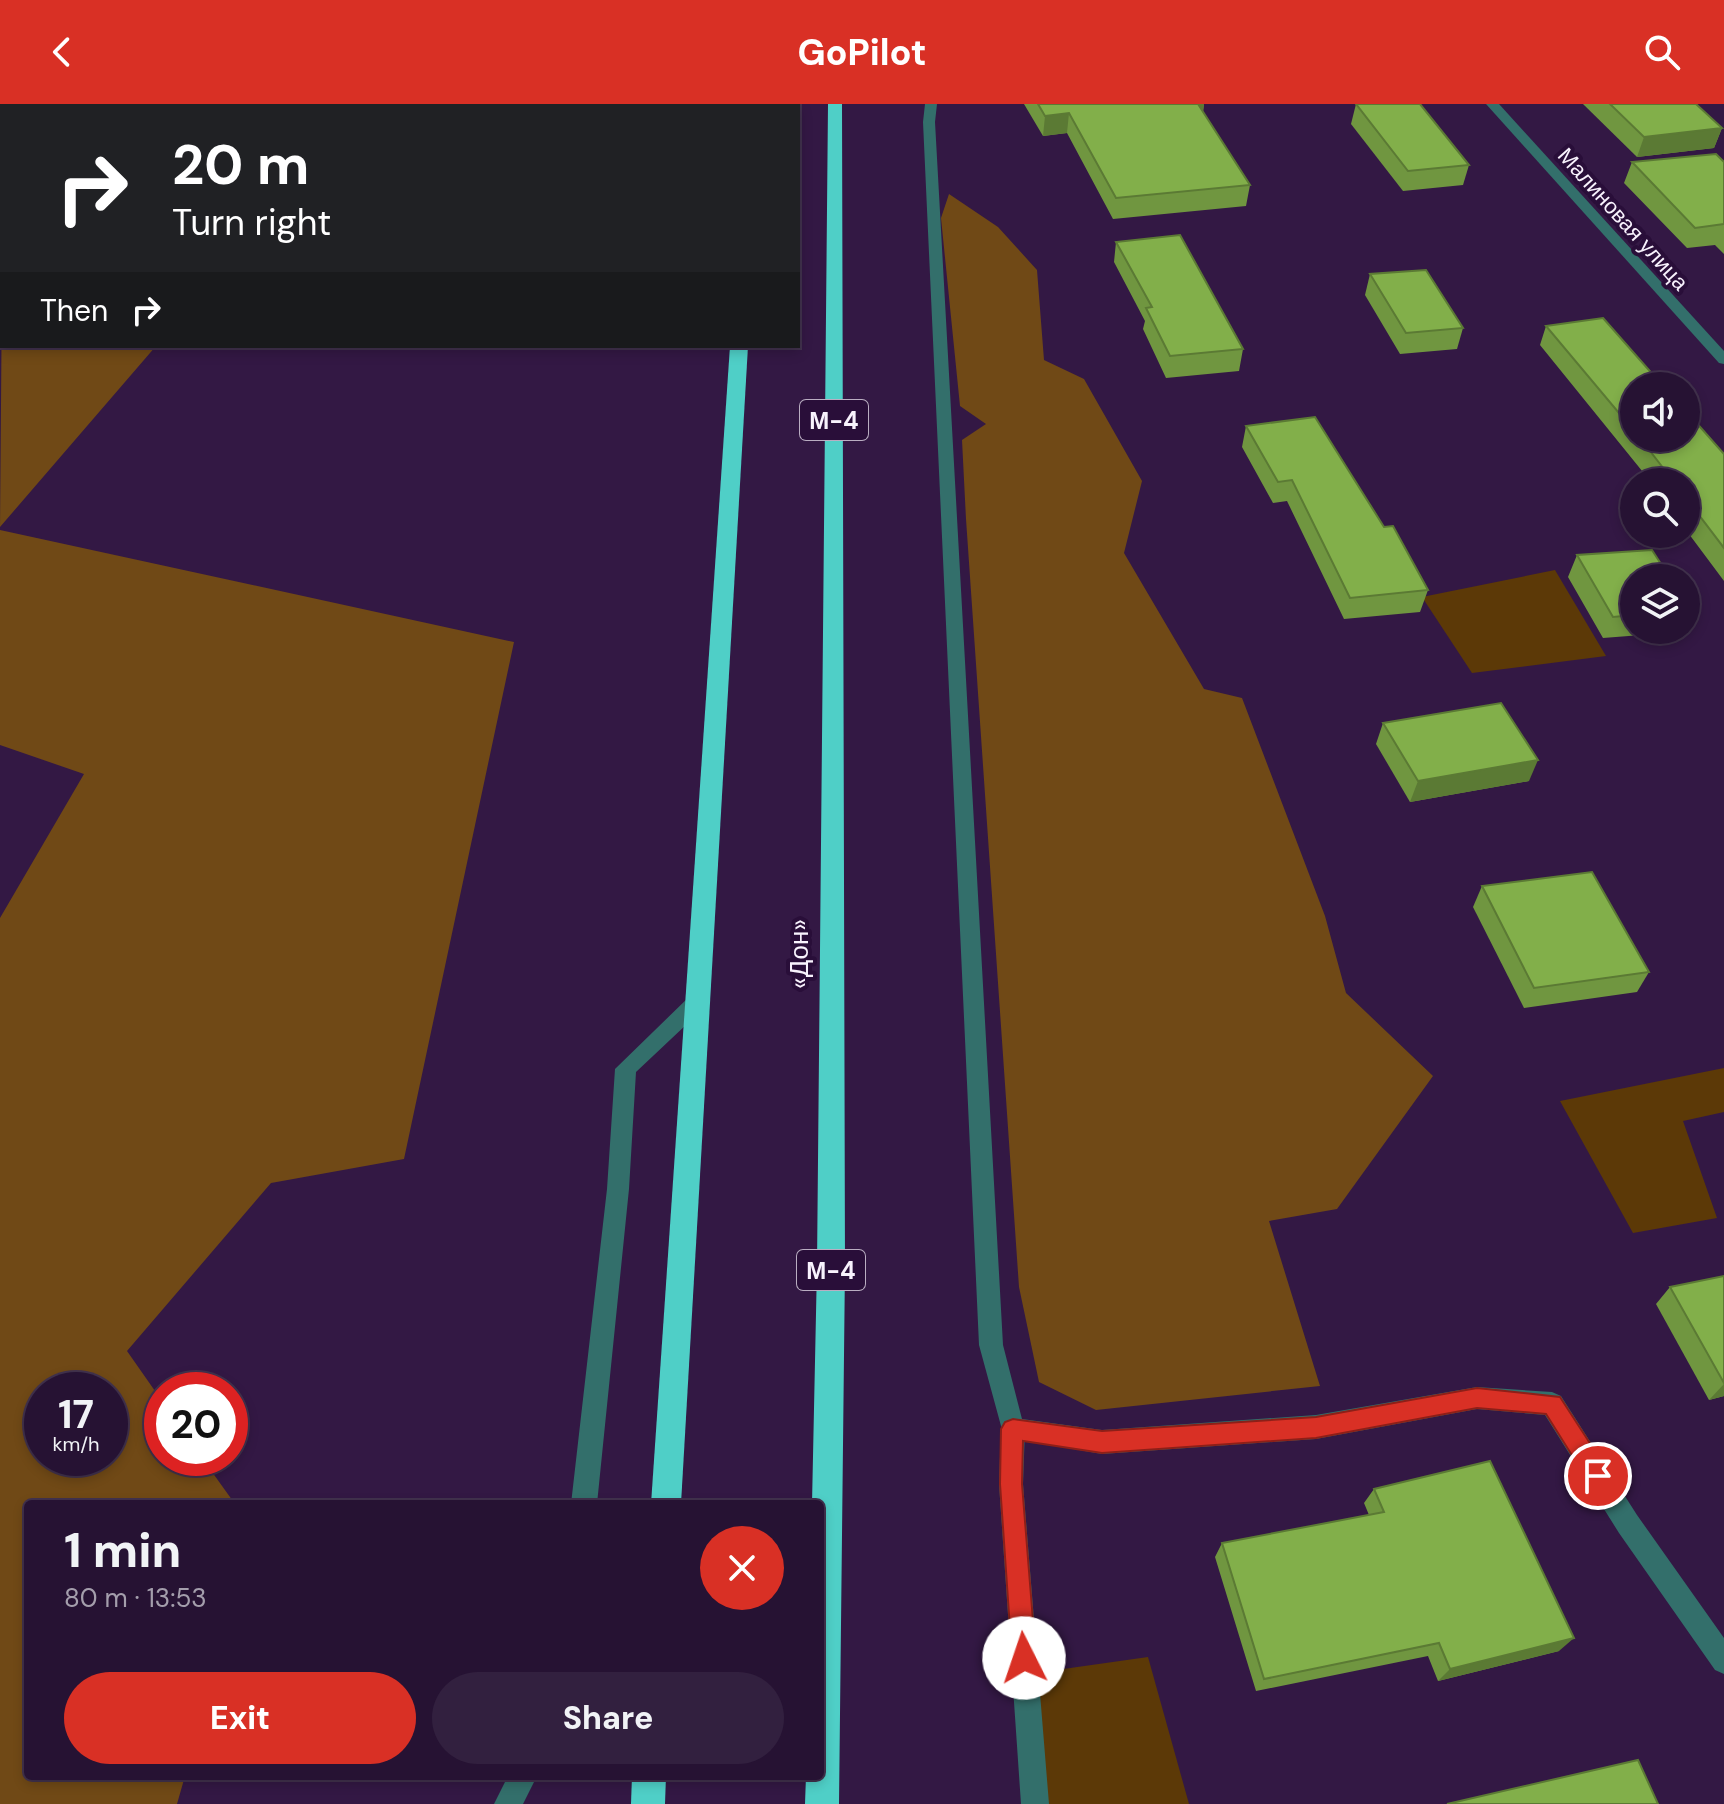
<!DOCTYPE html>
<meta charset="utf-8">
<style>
:root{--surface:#261233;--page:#32203f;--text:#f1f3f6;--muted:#a49eac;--line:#42324e;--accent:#d93025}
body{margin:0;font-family:"DM Sans",sans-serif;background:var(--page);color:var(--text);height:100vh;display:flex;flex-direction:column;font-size:30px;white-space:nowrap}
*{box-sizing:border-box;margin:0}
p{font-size:26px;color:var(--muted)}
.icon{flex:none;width:44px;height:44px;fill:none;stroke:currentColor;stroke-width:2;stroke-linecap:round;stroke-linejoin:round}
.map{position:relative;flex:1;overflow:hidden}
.details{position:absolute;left:24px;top:1396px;width:800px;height:280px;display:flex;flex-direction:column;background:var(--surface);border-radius:8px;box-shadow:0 4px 12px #0003,0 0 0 2px var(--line)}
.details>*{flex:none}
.top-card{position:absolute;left:0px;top:0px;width:800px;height:244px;box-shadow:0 4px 12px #0003,0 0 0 2px var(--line);background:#202124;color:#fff;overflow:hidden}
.fabs{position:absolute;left:1620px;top:268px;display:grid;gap:16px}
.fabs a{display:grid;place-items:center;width:80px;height:80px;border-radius:50%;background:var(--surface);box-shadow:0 4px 12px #0003,0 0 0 2px var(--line);font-size:40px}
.speed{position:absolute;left:24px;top:1268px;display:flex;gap:16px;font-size:40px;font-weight:700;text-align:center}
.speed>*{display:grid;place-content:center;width:104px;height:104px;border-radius:50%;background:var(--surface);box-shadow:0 4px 12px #0003,0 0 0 2px var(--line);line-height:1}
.speed small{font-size:20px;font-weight:400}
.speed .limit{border:12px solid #d22;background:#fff;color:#111}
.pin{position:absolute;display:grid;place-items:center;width:68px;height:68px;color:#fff;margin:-34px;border:4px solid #fff;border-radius:50%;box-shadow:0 2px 8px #0007}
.me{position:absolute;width:88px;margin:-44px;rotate:356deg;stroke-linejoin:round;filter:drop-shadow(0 0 6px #0008)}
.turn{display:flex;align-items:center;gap:28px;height:168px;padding:0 40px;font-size:36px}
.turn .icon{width:104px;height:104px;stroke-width:2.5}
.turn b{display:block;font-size:56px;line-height:68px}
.then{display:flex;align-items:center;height:76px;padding:0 40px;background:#0003;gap:16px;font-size:30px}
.round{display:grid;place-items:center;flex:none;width:84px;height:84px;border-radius:42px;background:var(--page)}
.head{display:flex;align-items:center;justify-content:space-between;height:136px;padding:0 40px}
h1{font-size:48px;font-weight:800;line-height:60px}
.action{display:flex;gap:16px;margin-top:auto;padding:16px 40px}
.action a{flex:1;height:92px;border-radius:48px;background:var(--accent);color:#fff;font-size:32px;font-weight:800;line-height:92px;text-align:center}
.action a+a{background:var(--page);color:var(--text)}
header{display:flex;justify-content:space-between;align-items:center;height:104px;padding:0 40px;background:var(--accent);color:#fff;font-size:36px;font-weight:800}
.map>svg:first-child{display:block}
.green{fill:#5c3907}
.forest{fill:#704916;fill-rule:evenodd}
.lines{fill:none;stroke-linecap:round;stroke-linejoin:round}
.lane{fill:#336f6b;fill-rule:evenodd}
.street{fill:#336f6b;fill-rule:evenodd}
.highway{fill:#4fcfc7;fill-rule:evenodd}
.wall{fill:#709640}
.shaded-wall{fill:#5b7a34}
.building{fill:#82af4a;stroke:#5b7a34;stroke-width:2}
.route{fill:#d93025;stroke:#8d1f18;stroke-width:2}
.labels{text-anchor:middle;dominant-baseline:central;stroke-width:8;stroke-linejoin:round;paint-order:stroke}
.far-street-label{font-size:22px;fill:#f8f2fd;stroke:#290e39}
.shield{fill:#290e39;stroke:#baaec2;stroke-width:2}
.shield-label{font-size:24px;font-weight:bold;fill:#f8f2fd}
.street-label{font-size:26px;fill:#f8f2fd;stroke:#290e39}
</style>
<header><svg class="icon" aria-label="back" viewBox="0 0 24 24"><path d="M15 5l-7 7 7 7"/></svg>GoPilot<svg class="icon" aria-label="search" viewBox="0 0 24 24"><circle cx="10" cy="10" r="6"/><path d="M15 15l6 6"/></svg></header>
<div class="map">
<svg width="1724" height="1700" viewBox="0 0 1724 1700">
<rect width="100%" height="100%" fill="#331844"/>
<g class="green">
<path d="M 1555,466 L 1606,552 L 1472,569 L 1422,493 Z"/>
<path d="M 1724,964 L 1724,1008 L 1683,1017 L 1717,1114 L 1633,1129 L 1560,997 Z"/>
<path d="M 1148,1553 L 1189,1700 L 1046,1700 L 1035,1569 Z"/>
</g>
<g class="forest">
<path d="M 949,90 L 998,123 L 1037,166 L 1044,256 L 1084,275 L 1142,377 L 1124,449 L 1204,585 L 1242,594 L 1325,812 L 1346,889 L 1433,972 L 1337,1105 L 1269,1117 L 1320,1282 L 1096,1306 L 1039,1278 L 1019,1183 L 966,415 L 962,336 L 986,320 L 960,302 L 941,114 Z"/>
<path d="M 2,178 L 2,242 L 156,242 L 0,423 Z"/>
<path d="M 0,426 L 514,538 L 404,1055 L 271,1079 L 127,1247 L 162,1297 L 162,1354 L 202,1354 L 235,1400 L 28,1400 L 28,1672 L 185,1672 L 177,1700 L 0,1700 L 0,814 L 84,670 L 0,641 ZM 42,1286 L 110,1286 L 110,1354 L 42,1354 Z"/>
</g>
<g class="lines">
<g class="lane">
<path d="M 383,0 L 412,0 L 382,2 Z"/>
<path d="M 0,151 L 2,151 L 0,161 Z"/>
<path d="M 698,889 L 705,891 L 708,897 L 705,903 L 636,968 L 629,1085 L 597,1400 L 571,1400 L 607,1085 L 615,965 L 691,891 Z"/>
<path d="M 1013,1313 L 1022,1317 L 1025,1325 L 1023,1380 L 1049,1700 L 1021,1700 L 999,1380 L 1001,1325 L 1004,1317 Z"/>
<path d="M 508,1672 L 537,1672 L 523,1700 L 494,1700 Z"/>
</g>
<g class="street">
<path d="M 925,0 L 937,0 L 935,18 L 1003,1241 L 1022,1315 L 1102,1326 L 1316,1311 L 1477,1283 L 1552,1288 L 1561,1292 L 1637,1411 L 1724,1534 L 1724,1570 L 1715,1566 L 1619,1429 L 1545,1311 L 1477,1305 L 1316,1335 L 1102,1350 L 1004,1333 L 979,1241 L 923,18 Z"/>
<path d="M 1486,0 L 1499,0 L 1724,247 L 1724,260 L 1719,259 Z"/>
</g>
<g class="highway">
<rect x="741" y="0" width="14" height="2"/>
<path d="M 828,0 L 842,0 L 845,1162 L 839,1700 L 805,1700 L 806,1672 L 820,1672 L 820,1400 L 812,1400 L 817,1162 Z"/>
<path d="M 730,242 L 748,242 L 681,1400 L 651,1400 Z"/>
<path d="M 632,1672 L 666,1672 L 665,1700 L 631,1700 Z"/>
</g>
</g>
<g class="wall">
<path d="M 1024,0 L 1204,0 L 1203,8 L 1250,81 L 1246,102 L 1113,115 L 1067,29 L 1043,32 Z"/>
<path d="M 1356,0 L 1469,61 L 1463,81 L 1403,87 L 1351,20 Z"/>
<path d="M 1583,0 L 1696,0 L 1722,24 L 1714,44 L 1637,53 Z"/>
<path d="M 1632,58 L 1724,58 L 1724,150 L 1715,141 L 1687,144 L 1624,79 Z"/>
<path d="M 1116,138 L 1243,245 L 1239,267 L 1166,274 L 1143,225 L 1145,217 L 1114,158 Z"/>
<path d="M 1370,170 L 1463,224 L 1457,245 L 1400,250 L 1365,191 Z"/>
<path d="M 1546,222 L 1634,282 L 1634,334 L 1686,334 L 1724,350 L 1724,477 L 1686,426 L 1686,378 L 1651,378 L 1540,241 Z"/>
<path d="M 1246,322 L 1384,423 L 1428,486 L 1420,508 L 1344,515 L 1287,397 L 1273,399 L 1242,343 Z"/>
<path d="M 1577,451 L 1634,474 L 1634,526 L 1681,526 L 1680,528 L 1603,534 L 1568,473 Z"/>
<path d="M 1383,619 L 1529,677 L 1410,698 L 1376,640 Z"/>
<path d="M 1482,782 L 1649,868 L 1637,888 L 1524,904 L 1473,803 Z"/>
<path d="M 1724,1172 L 1724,1292 L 1709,1296 L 1656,1200 L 1670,1183 Z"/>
<path d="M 1374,1385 L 1559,1547 L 1438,1577 L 1428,1552 L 1256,1587 L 1215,1453 L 1222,1439 L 1369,1411 L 1364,1399 Z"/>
</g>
<g class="shaded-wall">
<path d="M 1195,0 L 1204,0 L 1202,15 Z"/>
<path d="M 1069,9 L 1067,29 L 1043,32 L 1045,12 Z"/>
<path d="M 1722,24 L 1714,44 L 1637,53 L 1644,33 Z"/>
<path d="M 1538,656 L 1529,677 L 1410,698 L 1418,677 Z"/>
<path d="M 1724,1280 L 1724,1292 L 1709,1296 Z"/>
<path d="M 1574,1534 L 1559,1547 L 1438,1577 L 1450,1565 Z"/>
</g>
<g class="building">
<path d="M 1038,0 L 1198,0 L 1250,81 L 1116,94 L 1069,9 L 1045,12 Z"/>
<path d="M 1356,0 L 1420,0 L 1469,61 L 1408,67 Z"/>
<path d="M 1610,0 L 1696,0 L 1722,24 L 1644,33 Z"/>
<path d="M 1716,50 L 1724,58 L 1724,120 L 1695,124 L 1632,58 Z"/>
<path d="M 1180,131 L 1243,245 L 1170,252 L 1146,204 L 1152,203 L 1116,138 Z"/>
<path d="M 1426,166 L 1463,224 L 1406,229 L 1370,170 Z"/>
<path d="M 1603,214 L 1663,282 L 1634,282 L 1634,327 L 1546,222 Z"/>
<path d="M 1686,307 L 1724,350 L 1724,444 L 1686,394 L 1686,378 L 1674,378 L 1640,334 L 1686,334 Z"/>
<path d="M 1315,313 L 1384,423 L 1393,422 L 1428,486 L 1350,494 L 1292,376 L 1278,378 L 1246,322 Z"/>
<path d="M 1652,446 L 1670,474 L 1634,474 L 1634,511 L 1613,513 L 1577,451 Z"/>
<path d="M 1501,599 L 1538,656 L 1418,677 L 1383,619 Z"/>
<path d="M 1592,768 L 1649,868 L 1534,884 L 1482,782 Z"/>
<path d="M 1724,1172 L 1724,1279 L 1670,1183 Z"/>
<path d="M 1490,1357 L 1574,1534 L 1450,1565 L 1439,1539 L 1264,1575 L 1222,1439 L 1384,1408 L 1374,1385 Z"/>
<path d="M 1638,1656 L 1658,1700 L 1447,1700 Z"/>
</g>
<path class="route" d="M 1477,1284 L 1560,1293 L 1606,1364 L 1609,1372 L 1606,1380 L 1598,1383 L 1590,1380 L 1546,1310 L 1477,1304 L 1316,1334 L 1102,1349 L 1023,1337 L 1022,1380 L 1036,1554 L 1033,1563 L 1024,1566 L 1016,1563 L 1012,1554 L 1000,1380 L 1001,1325 L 1005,1318 L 1013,1315 L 1102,1327 L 1316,1313 Z"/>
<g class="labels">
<g class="far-street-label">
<text transform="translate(1623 115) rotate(48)">Малиновая улица</text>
</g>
<g class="shield">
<rect x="800" y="296" width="68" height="40" rx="6"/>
<rect x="797" y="1146" width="68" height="40" rx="6"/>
</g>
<g class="shield-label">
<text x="834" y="316">М-4</text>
<text x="831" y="1166">М-4</text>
</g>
<g class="street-label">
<text transform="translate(799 850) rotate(-90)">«Дон»</text>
</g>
</g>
</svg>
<div class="fabs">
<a><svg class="icon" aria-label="sound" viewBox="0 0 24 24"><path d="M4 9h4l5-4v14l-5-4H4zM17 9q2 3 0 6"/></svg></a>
<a><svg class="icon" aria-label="search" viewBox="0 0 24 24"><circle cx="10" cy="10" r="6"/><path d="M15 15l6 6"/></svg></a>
<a><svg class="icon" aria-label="layers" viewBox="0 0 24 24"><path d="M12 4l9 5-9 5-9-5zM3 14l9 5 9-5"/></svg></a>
</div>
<div class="speed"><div>17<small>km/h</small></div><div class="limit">20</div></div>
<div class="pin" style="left:1598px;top:1372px;background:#d93025"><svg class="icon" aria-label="arrive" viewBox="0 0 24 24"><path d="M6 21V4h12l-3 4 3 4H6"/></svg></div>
<svg class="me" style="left:1024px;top:1554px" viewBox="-20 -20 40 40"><circle r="19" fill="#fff"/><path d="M0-13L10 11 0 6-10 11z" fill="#d93025"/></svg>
<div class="top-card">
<div class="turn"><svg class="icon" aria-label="right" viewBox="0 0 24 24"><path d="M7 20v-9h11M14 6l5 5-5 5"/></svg><div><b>20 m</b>Turn right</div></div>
<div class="then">Then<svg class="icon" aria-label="right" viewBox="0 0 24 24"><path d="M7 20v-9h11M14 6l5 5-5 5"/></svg></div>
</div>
<section class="details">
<div class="head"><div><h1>1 min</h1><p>80 m · 13:53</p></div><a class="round" style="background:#d93025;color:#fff"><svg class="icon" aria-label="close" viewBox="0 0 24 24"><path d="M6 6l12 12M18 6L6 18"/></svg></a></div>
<div class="action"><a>Exit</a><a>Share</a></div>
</section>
</div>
